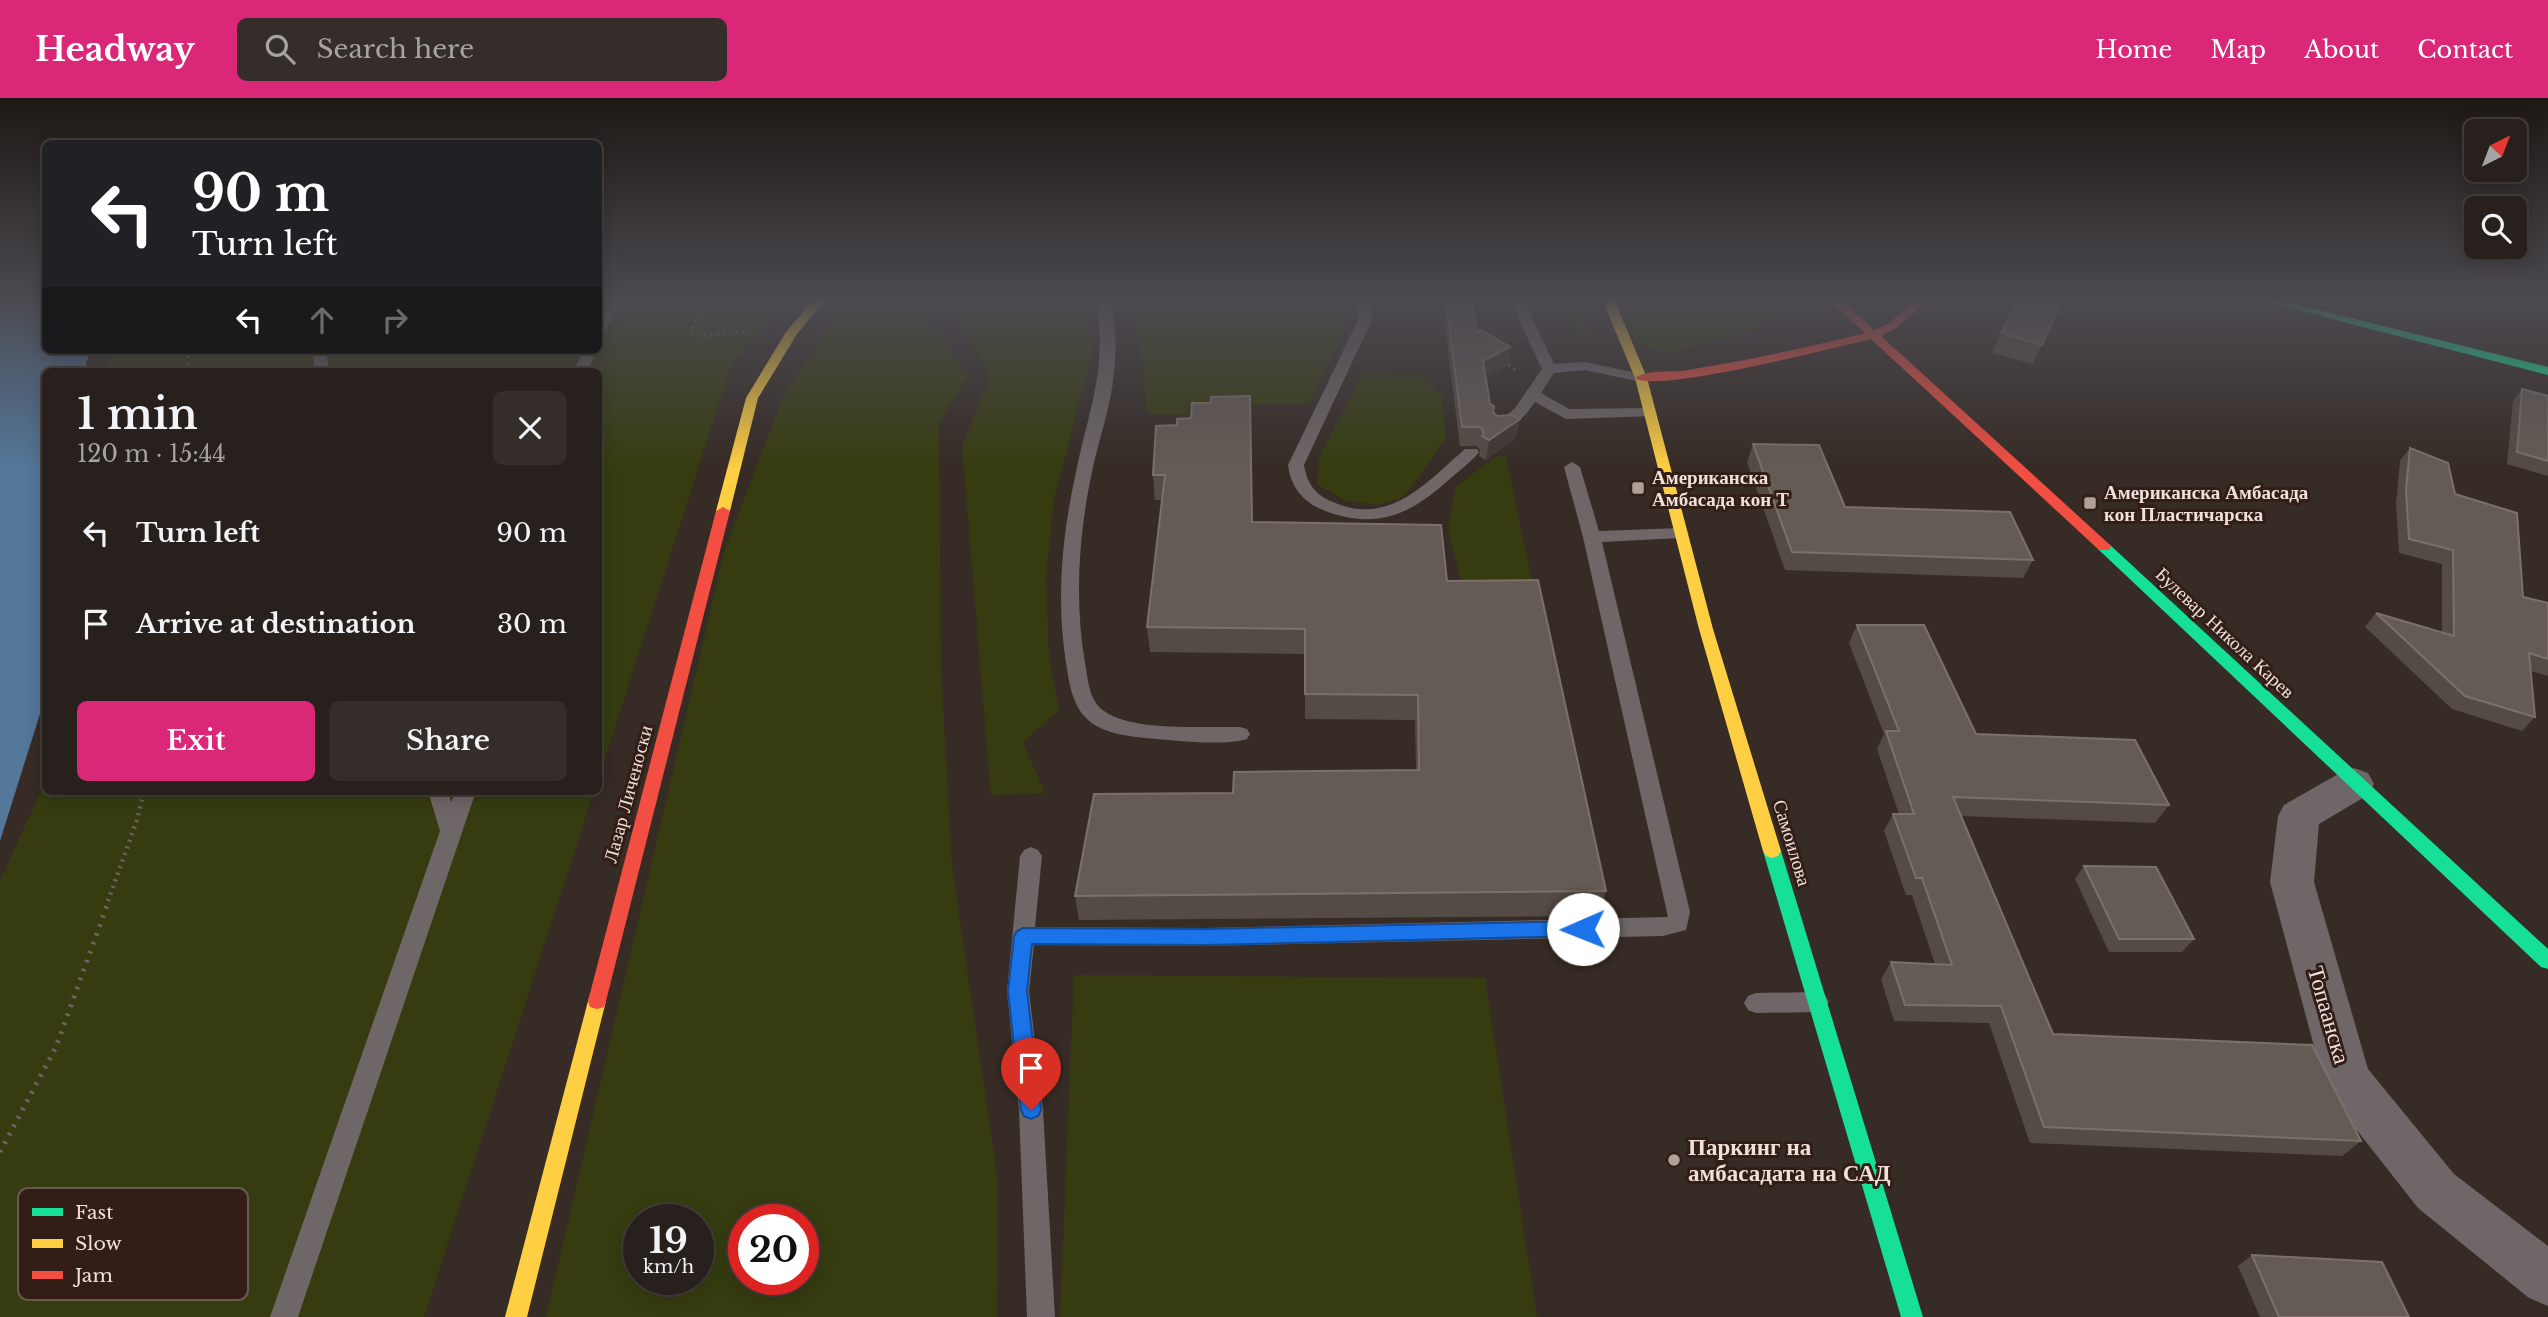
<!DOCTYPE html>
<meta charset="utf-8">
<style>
:root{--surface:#28201c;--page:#342d29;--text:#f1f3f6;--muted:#a5a3a3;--line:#443e3b;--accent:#db2777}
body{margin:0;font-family:"Libre Baskerville",serif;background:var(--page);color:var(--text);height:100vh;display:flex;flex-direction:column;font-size:26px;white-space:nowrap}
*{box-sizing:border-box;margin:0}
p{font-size:23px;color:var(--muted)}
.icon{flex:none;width:38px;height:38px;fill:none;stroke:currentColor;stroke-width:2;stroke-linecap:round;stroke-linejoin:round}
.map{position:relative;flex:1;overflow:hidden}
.drawer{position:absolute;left:42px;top:270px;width:560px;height:427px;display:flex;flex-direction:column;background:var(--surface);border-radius:10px;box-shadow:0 4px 18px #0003,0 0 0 2px var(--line)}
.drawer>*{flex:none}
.banner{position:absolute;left:42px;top:42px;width:560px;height:214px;border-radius:10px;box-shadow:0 4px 18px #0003,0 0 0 2px var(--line);background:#202124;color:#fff;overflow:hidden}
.needle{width:46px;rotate:42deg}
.buttons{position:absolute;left:2464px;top:21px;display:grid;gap:14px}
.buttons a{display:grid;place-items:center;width:63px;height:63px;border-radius:10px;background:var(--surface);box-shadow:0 4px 18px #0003,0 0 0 2px var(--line);font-size:35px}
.speed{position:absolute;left:623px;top:1106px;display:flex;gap:14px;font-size:35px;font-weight:700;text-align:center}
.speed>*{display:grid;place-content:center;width:91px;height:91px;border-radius:50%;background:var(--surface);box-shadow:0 4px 18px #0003,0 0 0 2px var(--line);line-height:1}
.speed small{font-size:18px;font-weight:400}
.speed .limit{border:10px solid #d22;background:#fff;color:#111}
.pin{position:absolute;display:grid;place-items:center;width:60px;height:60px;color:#fff;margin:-72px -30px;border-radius:50% 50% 50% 0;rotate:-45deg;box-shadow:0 0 7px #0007}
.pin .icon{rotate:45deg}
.me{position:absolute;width:77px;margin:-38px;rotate:269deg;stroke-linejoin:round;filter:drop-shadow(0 0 5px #0008)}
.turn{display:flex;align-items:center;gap:24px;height:147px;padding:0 35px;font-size:32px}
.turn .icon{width:91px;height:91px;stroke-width:2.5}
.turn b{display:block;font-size:49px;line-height:60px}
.lanes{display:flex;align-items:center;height:66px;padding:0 35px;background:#0003;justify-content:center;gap:35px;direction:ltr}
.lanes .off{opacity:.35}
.round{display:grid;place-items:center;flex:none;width:74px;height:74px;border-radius:10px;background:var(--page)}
.head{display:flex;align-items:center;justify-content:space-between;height:119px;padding:0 35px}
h1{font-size:42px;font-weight:600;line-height:52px}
.cta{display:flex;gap:14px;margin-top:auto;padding:14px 35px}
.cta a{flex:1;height:80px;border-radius:10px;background:var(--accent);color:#fff;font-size:28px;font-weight:600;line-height:80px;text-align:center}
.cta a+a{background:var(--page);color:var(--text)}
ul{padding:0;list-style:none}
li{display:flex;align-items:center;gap:21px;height:91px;padding:0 35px}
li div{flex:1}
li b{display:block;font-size:26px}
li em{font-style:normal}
header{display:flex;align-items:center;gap:42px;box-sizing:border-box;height:98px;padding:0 35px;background:var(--accent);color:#fff}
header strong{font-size:33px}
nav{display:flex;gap:38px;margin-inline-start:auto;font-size:24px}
.search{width:490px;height:63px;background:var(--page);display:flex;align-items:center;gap:18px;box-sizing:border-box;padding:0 24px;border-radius:10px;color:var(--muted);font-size:26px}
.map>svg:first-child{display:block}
.green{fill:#363c10;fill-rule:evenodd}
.water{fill:#54779a}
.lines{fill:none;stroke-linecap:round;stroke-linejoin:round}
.path-far2{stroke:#6c6363;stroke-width:3.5;stroke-dasharray:2 4.5;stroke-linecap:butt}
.path-far1{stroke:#6c6363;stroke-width:4.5;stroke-dasharray:2 5;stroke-linecap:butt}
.path{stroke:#6c6363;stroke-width:5;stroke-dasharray:2.5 7;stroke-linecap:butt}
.lane{fill:#6f6667;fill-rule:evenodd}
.street{fill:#6f6667;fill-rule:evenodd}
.fast{fill:#16e098;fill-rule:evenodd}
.slow{fill:#ffcf43;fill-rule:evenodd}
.jam{fill:#f24e42;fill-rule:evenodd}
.wall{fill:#554b45}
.shaded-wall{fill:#413832}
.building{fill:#655b55;stroke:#7b706a;stroke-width:2}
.route{fill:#1a73e8;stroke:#114b97;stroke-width:2}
.poi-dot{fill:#aea19b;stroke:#321e16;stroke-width:2.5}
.labels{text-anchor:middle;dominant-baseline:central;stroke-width:6;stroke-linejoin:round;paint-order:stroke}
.poi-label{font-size:19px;font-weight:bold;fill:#efe0db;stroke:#321e16;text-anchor:start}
.street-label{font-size:19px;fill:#efe0db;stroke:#321e16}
.near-street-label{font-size:23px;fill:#efe0db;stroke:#321e16}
.near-poi-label{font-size:23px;font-weight:bold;fill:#efe0db;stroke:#321e16;text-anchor:start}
.key{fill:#321e16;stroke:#6b5851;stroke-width:2}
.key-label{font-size:19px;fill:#efe0db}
</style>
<header>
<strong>Headway</strong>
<div class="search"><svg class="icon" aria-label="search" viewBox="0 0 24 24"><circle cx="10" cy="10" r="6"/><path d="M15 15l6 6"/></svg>Search here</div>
<nav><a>Home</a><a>Map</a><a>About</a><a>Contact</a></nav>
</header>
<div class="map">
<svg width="2548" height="1219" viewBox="0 0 2548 1219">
<rect width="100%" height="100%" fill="#362b25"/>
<g class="green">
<path d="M 599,201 L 792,201 L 732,265 L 599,679 L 598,273 L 107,273 L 111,252 L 598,252 Z"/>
<path d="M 846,201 L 911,201 L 969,277 L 939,325 L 941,567 L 952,767 L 998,1084 L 997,1219 L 546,1219 L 724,454 L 783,299 ZM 639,1122 L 698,1122 L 698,1181 L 639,1181 ZM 744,1122 L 803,1122 L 803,1181 L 744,1181 Z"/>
<path d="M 941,201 L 1084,201 L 1086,206 L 1093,252 L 1054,401 L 1046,480 L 1049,559 L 1059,612 L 1023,644 L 1045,695 L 991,697 L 962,347 L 991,277 Z"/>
<path d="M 1179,201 L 1342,201 L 1350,208 L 1347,224 L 1309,305 L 1189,308 L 1188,317 L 1147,316 L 1137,212 Z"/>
<path d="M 1561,201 L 1581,201 L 1590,251 Z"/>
<path d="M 1619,201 L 1778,201 L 1785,209 L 1759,230 L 1670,255 L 1637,246 Z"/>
<path d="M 1363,276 L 1420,278 L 1442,298 L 1446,340 L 1404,399 L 1378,407 L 1346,403 L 1317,386 L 1319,360 Z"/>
<path d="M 1506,358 L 1535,499 L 1471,500 L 1460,479 L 1448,431 L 1456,388 L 1496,359 Z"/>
<path d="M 45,685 L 46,693 L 594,693 L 424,1219 L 0,1219 L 0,782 Z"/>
<path d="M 1074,877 L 1485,880 L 1537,1219 L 1060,1219 Z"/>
</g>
<path class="water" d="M 0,201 L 45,201 L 46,252 L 90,252 L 84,273 L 46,273 L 45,600 L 0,743 Z"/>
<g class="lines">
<g class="path-far2">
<path d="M 710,201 L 692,228 L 692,235 L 700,238 L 756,232"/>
<path d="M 1431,201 L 1437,215 L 1448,224"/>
<path d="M 1503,263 L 1518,274"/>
<path d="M 187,273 L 188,252"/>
</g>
<path class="path-far1" d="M 108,803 L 137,722 L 144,693"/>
<path class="path" d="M 0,1054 L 56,949 L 109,802"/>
<g class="lane">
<path d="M 607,201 L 621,201 L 605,234 L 598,238 L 598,218 Z"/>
<path d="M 1096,201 L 1110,201 C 1115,225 1117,251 1114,275 C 1111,307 1100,338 1093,369 C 1079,433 1074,500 1085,565 C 1088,581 1089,603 1104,613 C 1133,634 1204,628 1240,629 L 1247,631 L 1250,636 L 1247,641 C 1224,648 1181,643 1156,641 C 1135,639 1102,637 1086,620 C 1072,606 1069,584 1066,565 C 1056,501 1062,437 1076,374 C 1089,311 1108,269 1096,201 Z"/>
<path d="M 1356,201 L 1370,201 L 1373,214 L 1371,224 L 1304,367 C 1307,385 1315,397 1333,404 C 1389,429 1426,385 1465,351 L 1477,351 L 1479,354 C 1471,364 1460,372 1451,380 C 1412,415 1380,432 1328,414 C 1305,406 1291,391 1288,367 L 1357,224 L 1359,214 Z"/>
<path d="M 1509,201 L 1523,201 L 1554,266 L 1585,264 L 1646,277 L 1648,280 L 1641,284 L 1585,272 L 1554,275 L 1541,295 L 1569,311 L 1649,310 L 1654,312 L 1657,315 L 1654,318 L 1566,321 L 1535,304 L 1526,316 L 1506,335 L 1494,335 L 1492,332 L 1494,329 L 1515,310 L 1542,271 Z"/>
<path d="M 312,252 L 326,252 L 329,273 L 315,273 Z"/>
<path d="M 583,252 L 597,252 L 588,273 L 574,273 Z"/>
<path d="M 1572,364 L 1580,369 L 1599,433 L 1681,430 L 1689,435 L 1681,440 L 1602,444 L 1690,814 L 1686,832 L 1663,838 L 1206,848 L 1034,847 L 1029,893 L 1043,1012 L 1055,1219 L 1027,1219 L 1019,1012 L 1007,893 L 1020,758 L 1024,752 L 1031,749 L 1038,752 L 1042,758 L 1035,829 L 1206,830 L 1668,819 L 1583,439 L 1564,369 Z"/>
<path d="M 428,693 L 448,693 L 451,704 L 456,693 L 476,693 L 298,1219 L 270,1219 L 440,733 Z"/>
<path d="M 1817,894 L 1825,897 L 1829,904 L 1825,911 L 1817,914 L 1756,915 L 1748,912 L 1744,905 L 1748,898 L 1756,895 Z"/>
</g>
<path class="street" d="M 2354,670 L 2368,675 L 2374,686 L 2368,697 L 2319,726 L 2314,784 L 2368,971 L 2454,1076 L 2548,1148 L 2548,1208 L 2529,1200 L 2418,1110 L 2330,998 L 2323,982 L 2270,784 L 2278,718 L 2284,707 L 2340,675 Z"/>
<g class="fast">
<path d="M 2255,201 L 2275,201 L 2548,269 L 2548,277 Z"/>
<path d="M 2104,444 L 2109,446 L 2548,851 L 2548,871 L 2541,869 L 2099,452 L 2097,449 Z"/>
<path d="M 1772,746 L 1778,748 L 1781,753 L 1923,1219 L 1901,1219 L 1763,753 L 1766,748 Z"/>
</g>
<g class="slow">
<path d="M 814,201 L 826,201 L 797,236 L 758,300 L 730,413 L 723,417 L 718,416 L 716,413 L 746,300 L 786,234 Z"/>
<path d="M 1602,201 L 1614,201 L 1647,280 L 1713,531 L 1781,753 L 1778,758 L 1772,760 L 1766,758 L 1763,753 L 1699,531 L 1635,280 Z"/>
<path d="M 597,895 L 604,897 L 606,903 L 527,1219 L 505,1219 L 588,903 L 590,897 Z"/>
</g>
<g class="jam">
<path d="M 1828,201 L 1841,201 L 1874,232 L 1888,226 L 1917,201 L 1930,201 L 1896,230 L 1881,238 L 2109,446 L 2111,449 L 2109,452 L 2099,452 L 1871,241 C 1837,249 1655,296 1635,280 C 1646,271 1673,275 1688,272 C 1747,262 1806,250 1865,235 Z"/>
<path d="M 723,409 L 730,413 L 606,903 L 604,909 L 597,911 L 590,909 L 588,903 L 716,413 Z"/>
</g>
</g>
<g class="wall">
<path d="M 1446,201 L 1477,234 L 1510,249 L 1508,268 L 1485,280 L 1490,306 L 1493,315 L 1516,340 L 1486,362 L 1479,358 L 1480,352 L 1477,348 L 1460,348 L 1444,220 Z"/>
<path d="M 2063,201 L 2033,266 L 1992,255 L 2001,235 Z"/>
<path d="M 2385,201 L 2412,201 L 2408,207 Z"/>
<path d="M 2522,291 L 2548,298 L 2548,378 L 2507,366 L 2513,303 Z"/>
<path d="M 1156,328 L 1252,424 L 1447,483 L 1606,793 L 1598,818 L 1079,822 L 1075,798 L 1233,695 L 1416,672 L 1415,622 L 1305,621 L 1305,556 L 1150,554 L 1147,529 L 1162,402 L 1155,402 L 1153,377 Z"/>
<path d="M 1753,346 L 1845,409 L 2033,462 L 2023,480 L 1785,472 L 1747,364 Z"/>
<path d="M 2410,350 L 2455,396 L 2523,499 L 2548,505 L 2548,578 L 2531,573 L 2535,619 L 2522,633 L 2452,611 L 2365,529 L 2376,515 L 2442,535 L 2442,466 L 2399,455 L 2396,406 L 2400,363 Z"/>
<path d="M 1857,527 L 1976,636 L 2169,707 L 2155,725 L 1961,718 L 2053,936 L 2361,1043 L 2342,1058 L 2030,1045 L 1989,925 L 1894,923 L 1881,881 L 1891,864 L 1935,866 L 1912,797 L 1906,797 L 1884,733 L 1893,716 L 1899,716 L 1877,651 L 1884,636 L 1849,545 Z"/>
<path d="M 2084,768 L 2194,841 L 2182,854 L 2109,854 L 2075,781 Z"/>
<path d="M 2252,1157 L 2409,1219 L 2260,1219 L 2238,1168 Z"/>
</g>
<g class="shaded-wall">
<path d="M 1510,249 L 1508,268 L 1480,283 L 1483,263 Z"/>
<path d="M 1520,321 L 1516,340 L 1486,362 L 1489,342 Z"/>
</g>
<g class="building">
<path d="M 1446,201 L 1471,201 L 1477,234 L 1481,232 L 1510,249 L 1483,263 L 1490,306 L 1494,308 L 1493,314 L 1497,318 L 1511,317 L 1520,321 L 1489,342 L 1482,338 L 1484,334 L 1480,329 L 1462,329 Z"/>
<path d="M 2018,201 L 2063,201 L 2042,247 L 2001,235 Z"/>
<path d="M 2522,291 L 2548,298 L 2548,363 L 2517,354 Z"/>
<path d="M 1250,298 L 1252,424 L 1441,427 L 1447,483 L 1538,482 L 1606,793 L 1075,798 L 1094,696 L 1233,695 L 1234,674 L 1419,672 L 1418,597 L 1305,596 L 1305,531 L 1147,529 L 1165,377 L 1153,377 L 1156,328 L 1177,327 L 1177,321 L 1191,320 L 1192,305 L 1211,305 L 1211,299 Z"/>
<path d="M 1753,346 L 1819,347 L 1845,409 L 2010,414 L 2033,462 L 1792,454 Z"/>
<path d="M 2410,350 L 2448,365 L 2455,396 L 2517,415 L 2523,499 L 2548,505 L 2548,561 L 2529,555 L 2535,619 L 2465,598 L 2376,515 L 2454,538 L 2453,452 L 2409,441 L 2406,392 Z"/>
<path d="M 1857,527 L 1924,527 L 1976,636 L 2135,642 L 2169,707 L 1953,699 L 2053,936 L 2312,947 L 2361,1043 L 2044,1029 L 2001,908 L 1905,907 L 1891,864 L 1952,867 L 1922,780 L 1916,780 L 1893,716 L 1914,716 L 1886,633 L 1899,633 Z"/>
<path d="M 2084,768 L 2156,769 L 2194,841 L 2119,841 Z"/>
<path d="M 2252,1157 L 2382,1164 L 2409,1219 L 2279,1219 Z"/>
</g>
<linearGradient id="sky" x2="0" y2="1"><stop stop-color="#1e1814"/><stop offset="0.54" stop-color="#4c4a51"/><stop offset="1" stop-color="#4c4a51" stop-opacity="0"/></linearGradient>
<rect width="2548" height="372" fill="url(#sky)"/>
<path class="route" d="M 1583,823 L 1590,825 L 1592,831 L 1590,836 L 1583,838 L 1206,847 L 1032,846 L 1027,893 L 1041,1012 L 1038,1018 L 1031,1021 L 1024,1018 L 1021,1012 L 1008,893 L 1014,838 L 1017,833 L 1023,830 L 1206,831 Z"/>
<g class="poi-dot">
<rect x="1631" y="383" width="14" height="14" rx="3.5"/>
<rect x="2083" y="398" width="14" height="14" rx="3.5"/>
<circle cx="1674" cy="1062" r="7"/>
</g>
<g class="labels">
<g class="poi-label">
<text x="1652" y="379">Американска<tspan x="1652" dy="22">Амбасада кон Т</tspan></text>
<text x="2104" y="394">Американска Амбасада<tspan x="2104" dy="22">кон Пластичарска</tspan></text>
</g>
<g class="street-label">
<text transform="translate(2225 535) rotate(43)">Булевар Никола Карев</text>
<text transform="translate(628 696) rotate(-75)">Лазар Личеноски</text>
<text transform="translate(1792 745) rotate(73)">Самоилова</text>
</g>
<g class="near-street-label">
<text transform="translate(2329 917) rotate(74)">Топаанска</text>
</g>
<g class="near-poi-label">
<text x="1688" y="1049">Паркинг на<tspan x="1688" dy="26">амбасадата на САД</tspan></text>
</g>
</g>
<rect x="18" y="1090" width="230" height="112" rx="10" class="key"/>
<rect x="32" y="1110" width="31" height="8" fill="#16e098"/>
<rect x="32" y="1141" width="31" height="9" fill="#ffcf43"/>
<rect x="32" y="1173" width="31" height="8" fill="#f24e42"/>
<g class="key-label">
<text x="75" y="1121">Fast</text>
<text x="75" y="1152">Slow</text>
<text x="75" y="1184">Jam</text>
</g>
</svg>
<div class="buttons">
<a><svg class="needle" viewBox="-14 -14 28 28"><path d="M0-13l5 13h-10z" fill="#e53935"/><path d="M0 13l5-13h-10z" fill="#a5a3a3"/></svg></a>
<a><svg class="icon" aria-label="search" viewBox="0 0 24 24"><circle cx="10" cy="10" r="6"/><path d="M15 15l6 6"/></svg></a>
</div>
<div class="speed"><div>19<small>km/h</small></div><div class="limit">20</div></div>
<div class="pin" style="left:1031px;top:1012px;background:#d93025"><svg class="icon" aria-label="arrive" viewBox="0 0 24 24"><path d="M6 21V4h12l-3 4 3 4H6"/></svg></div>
<svg class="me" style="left:1583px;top:831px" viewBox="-20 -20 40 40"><circle r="19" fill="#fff"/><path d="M0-13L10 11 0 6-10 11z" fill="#1a73e8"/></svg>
<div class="banner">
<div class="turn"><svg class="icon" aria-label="left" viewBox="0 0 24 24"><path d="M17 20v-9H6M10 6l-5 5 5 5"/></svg><div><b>90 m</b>Turn left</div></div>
<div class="lanes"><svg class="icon" aria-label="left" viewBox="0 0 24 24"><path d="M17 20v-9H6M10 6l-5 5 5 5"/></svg><svg class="icon off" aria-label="ahead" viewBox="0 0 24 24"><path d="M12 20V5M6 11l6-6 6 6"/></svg><svg class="icon off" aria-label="right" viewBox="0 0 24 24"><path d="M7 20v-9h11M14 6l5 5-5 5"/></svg></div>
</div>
<section class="drawer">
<div class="head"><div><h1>1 min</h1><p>120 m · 15:44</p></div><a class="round"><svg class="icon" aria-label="close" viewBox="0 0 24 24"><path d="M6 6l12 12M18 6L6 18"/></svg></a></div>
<ul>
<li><svg class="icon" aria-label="left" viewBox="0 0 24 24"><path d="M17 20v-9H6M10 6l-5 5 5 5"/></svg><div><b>Turn left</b></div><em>90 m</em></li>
<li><svg class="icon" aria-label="arrive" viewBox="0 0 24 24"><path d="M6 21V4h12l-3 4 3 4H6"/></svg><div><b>Arrive at destination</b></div><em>30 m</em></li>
</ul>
<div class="cta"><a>Exit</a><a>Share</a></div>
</section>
</div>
